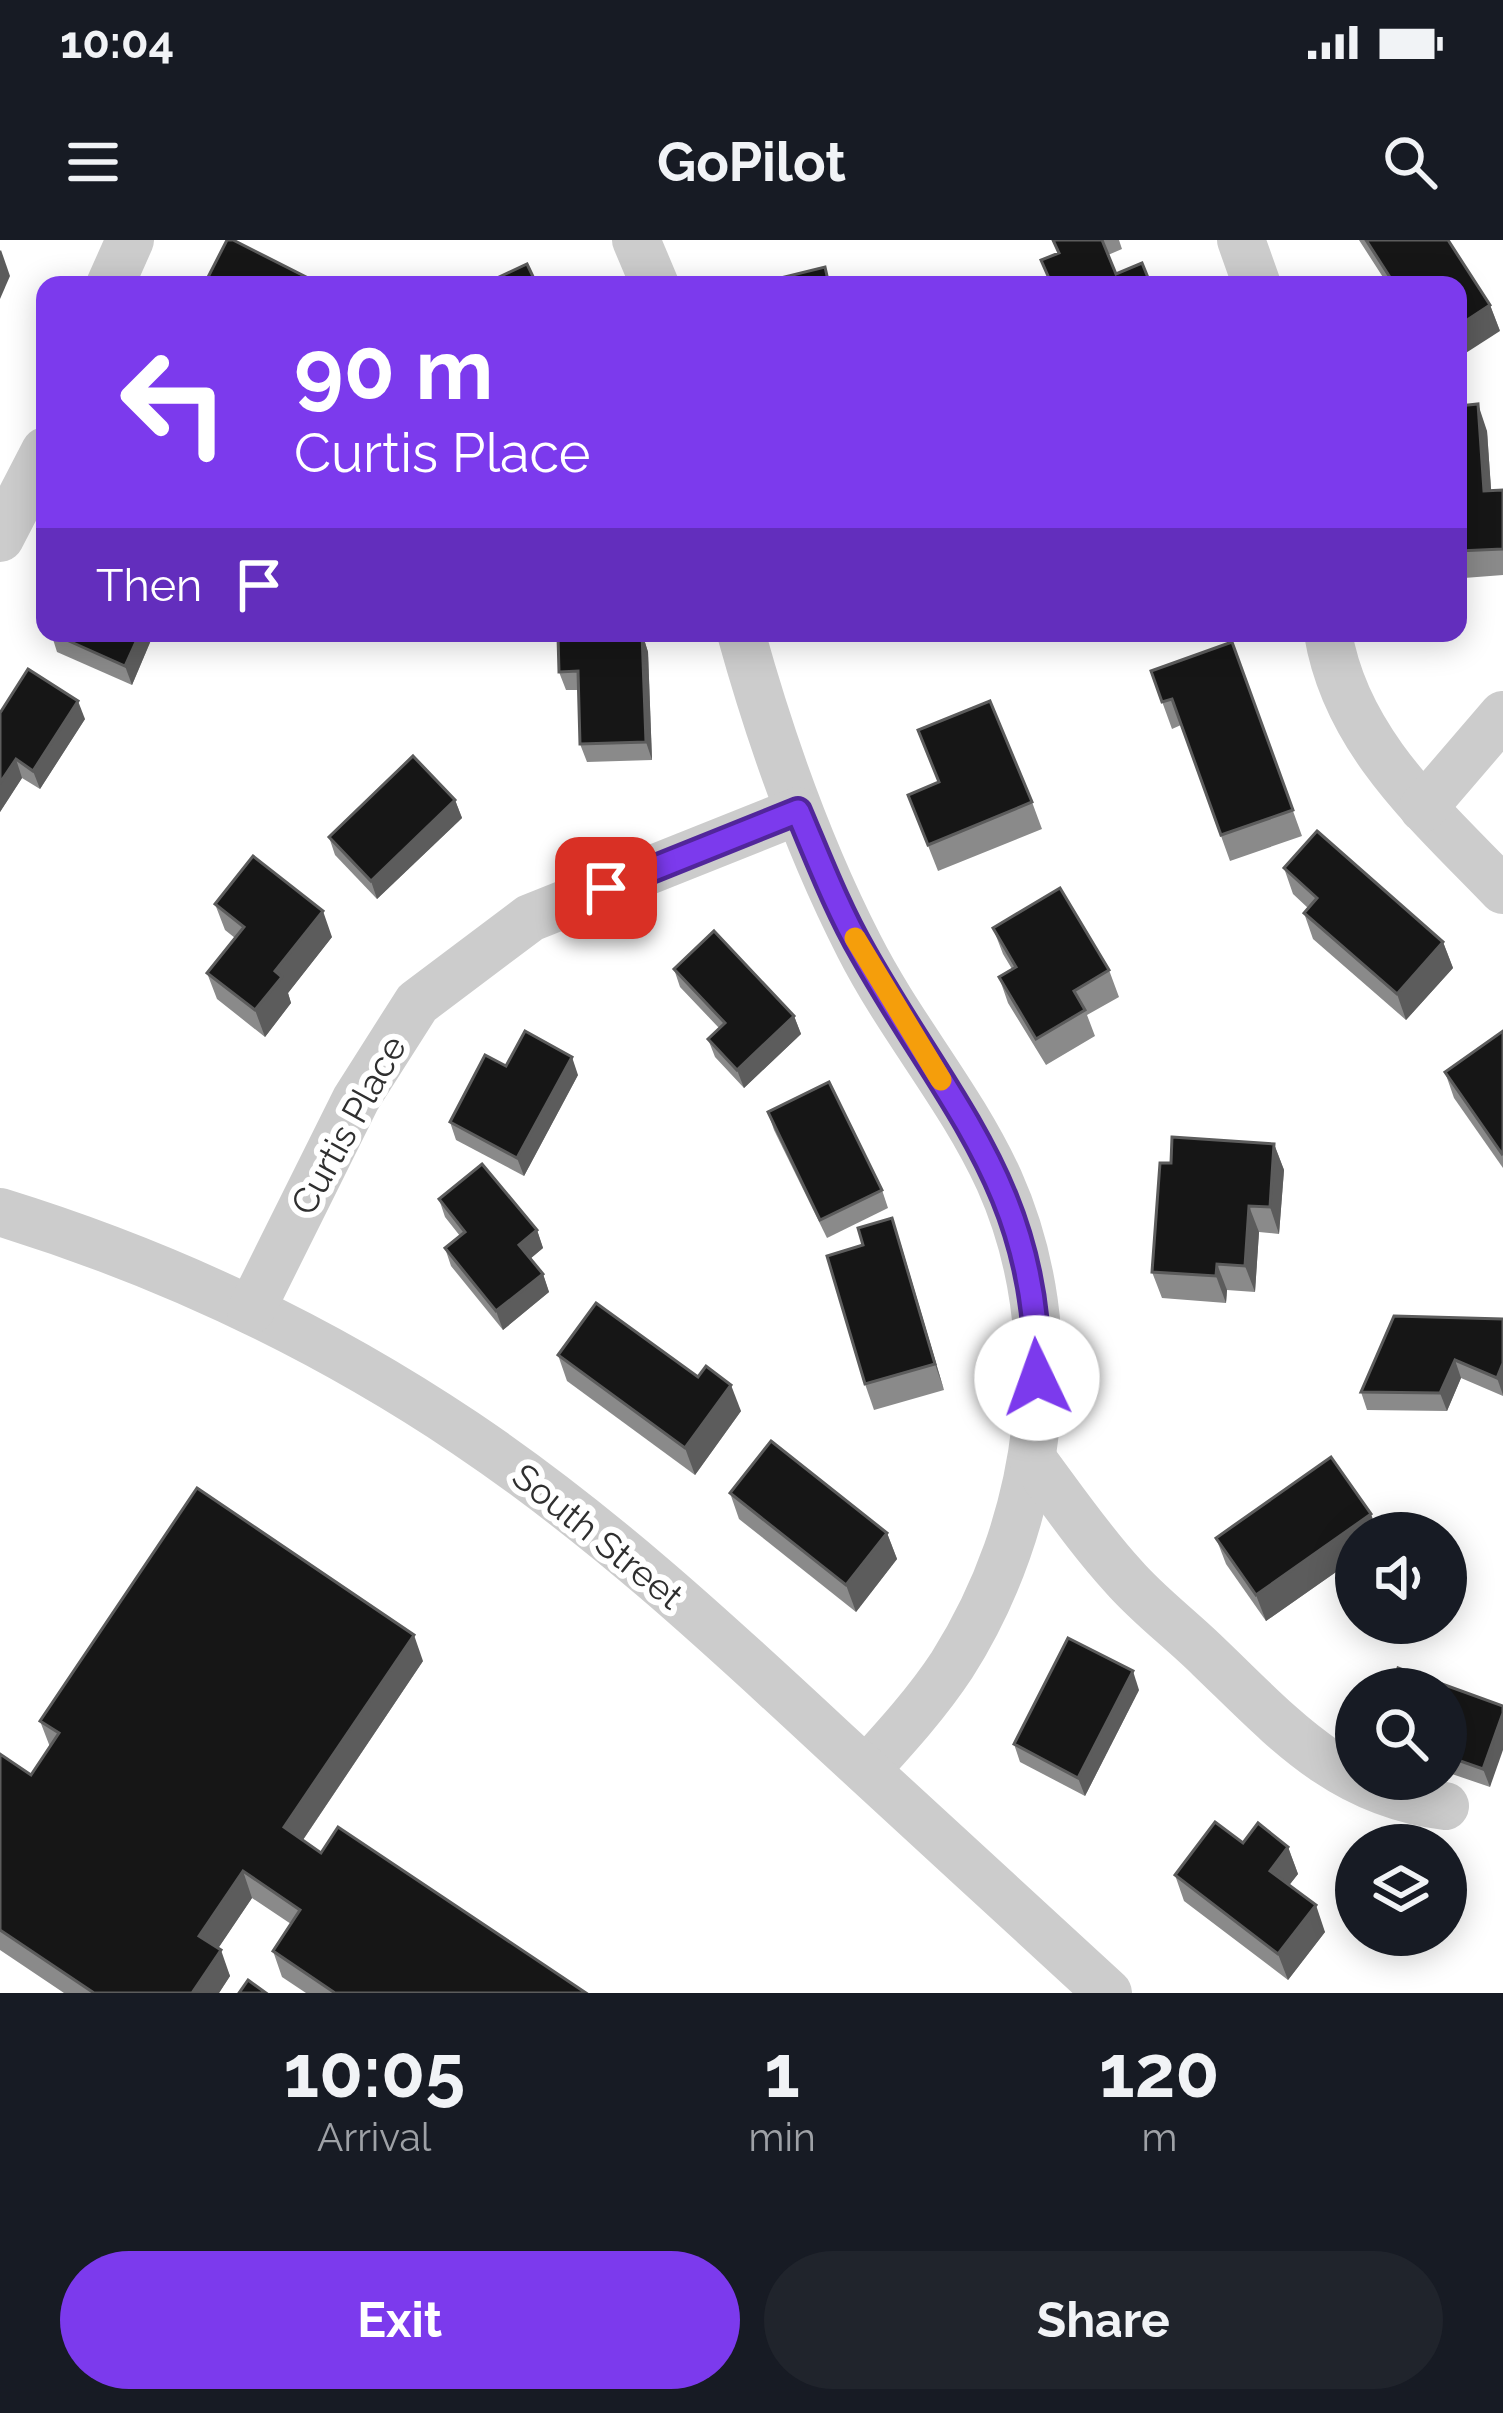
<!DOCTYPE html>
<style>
:root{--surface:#171b24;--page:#20242c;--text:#f1f3f6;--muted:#9ea1a6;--accent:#7c3aed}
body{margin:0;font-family:Raleway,sans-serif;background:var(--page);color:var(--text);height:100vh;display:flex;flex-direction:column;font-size:45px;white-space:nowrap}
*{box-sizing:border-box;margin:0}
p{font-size:39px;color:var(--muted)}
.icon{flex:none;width:66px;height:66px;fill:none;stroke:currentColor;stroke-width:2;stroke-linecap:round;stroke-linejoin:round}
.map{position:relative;height:1753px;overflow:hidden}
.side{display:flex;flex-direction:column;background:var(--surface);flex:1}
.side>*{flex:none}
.hud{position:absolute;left:36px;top:36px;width:1431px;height:366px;border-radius:24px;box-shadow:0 6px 30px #0003;background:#7c3aed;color:#fff;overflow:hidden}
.fabs{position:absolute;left:1335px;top:1272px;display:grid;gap:24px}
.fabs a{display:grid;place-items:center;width:132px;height:132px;border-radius:50%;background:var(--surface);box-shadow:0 6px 30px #0003;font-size:60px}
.pin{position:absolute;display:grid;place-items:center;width:102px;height:102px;color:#fff;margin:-51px;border-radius:24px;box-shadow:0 6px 18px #0006}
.me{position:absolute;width:132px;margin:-66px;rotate:357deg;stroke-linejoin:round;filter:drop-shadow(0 0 9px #0008)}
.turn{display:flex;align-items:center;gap:42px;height:252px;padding:0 60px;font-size:54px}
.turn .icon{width:156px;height:156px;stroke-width:2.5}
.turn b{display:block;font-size:84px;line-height:102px}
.then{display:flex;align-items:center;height:114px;padding:0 60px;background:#0003;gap:24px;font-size:45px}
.eta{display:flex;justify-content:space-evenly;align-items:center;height:204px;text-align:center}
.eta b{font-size:72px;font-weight:700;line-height:84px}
.primary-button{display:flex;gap:24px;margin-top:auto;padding:24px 60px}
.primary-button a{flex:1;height:138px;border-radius:72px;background:var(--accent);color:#fff;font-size:48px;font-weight:700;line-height:138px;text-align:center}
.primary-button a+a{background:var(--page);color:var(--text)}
.status{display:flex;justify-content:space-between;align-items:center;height:84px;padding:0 60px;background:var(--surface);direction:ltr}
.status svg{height:33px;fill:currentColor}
header{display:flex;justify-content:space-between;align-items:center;height:156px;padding:0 60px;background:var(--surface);font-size:54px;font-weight:700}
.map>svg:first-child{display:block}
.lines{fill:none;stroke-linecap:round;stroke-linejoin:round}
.minor{stroke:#ccc;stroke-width:48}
.wall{fill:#8a8a8a}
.shaded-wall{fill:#5c5c5c}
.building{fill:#161616;stroke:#5c5c5c;stroke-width:3}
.route-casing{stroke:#51269a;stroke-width:30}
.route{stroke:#7c3aed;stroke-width:21}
.slow{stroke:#f59e0b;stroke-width:21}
.labels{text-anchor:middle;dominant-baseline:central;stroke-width:12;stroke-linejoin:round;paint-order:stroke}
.street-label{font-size:36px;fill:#2f2f2f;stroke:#fff}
</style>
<div class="status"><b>10:04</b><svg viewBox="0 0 49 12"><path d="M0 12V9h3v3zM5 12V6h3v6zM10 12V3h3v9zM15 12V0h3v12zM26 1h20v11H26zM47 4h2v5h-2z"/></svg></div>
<header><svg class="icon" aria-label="menu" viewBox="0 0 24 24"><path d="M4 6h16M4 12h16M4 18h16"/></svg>GoPilot<svg class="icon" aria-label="search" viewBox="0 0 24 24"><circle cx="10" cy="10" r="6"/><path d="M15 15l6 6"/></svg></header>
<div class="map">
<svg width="1503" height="1753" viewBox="0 0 1503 1753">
<rect width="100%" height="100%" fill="#fff"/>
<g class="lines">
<g class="minor">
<path d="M 636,0 L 655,45"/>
<path d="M 1241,0 L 1257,45"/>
<path d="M 110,45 L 130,0"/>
<path d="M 0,298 L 45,211"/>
<path d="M 741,393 C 771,501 808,606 859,706 C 900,787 961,857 999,940 C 1069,1096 1042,1283 952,1425 C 927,1463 896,1497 866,1530"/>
<path d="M 1328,393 C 1346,502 1430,574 1503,650"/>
<path d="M 1423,568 L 1503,475"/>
<path d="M 0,972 C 165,1023 322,1097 465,1193 C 599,1283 717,1392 834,1501 C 925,1585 1017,1669 1108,1753"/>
<path d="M 251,1070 L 356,859 L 417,763 L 530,678 L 798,571"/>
<path d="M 1033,1220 C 1062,1259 1090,1300 1123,1336 C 1149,1366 1182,1390 1210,1418 C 1283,1488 1339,1553 1445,1566"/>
</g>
</g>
<g class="wall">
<path d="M 1052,0 L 1119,0 L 1122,9 L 1108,15 L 1116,34 L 1151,45 L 1051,45 L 1041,20 L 1058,13 Z"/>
<path d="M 1359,0 L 1448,0 L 1490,65 L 1500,91 L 1458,45 L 1388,45 Z"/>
<path d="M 1458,166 L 1487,191 L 1491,250 L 1503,250 L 1503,335 L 1464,338 L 1458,322 Z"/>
<path d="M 51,393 L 154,393 L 132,445 L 57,412 Z"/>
<path d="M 642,393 L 648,412 L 652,520 L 587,522 L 580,504 L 578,450 L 566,450 L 559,432 Z"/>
<path d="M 1232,402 L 1302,596 L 1230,621 L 1181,485 L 1172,489 L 1151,431 Z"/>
<path d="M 0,473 L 85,479 L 40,549 L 22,538 L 0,572 Z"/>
<path d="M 918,490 L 1032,562 L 1042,589 L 938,631 L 908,555 L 938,542 Z"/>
<path d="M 455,560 L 462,578 L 377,659 L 335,615 L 329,597 Z"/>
<path d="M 1284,628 L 1443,702 L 1453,728 L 1406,780 L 1313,699 L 1304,673 L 1308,668 L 1293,654 Z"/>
<path d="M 215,664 L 332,697 L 288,753 L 291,763 L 265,797 L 217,759 L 207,733 L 235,698 L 225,690 Z"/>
<path d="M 993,688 L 1109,730 L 1119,757 L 1087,775 L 1095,796 L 1046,825 L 1008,763 L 999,737 L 1012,729 L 1003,714 Z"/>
<path d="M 674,729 L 794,776 L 801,794 L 744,848 L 715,817 L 708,799 L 719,788 L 680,747 Z"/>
<path d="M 1503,791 L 1503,928 L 1454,858 L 1445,832 Z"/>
<path d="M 506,826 L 578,835 L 524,936 L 456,900 L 450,882 Z"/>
<path d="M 768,872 L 882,950 L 888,968 L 827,998 L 774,890 Z"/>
<path d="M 1274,904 L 1284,930 L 1279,994 L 1259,992 L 1255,1052 L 1227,1050 L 1226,1063 L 1162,1058 L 1152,1032 L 1171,923 Z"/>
<path d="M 439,959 L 537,990 L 543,1008 L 530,1019 L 543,1034 L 549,1052 L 503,1090 L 451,1026 L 445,1008 L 460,996 L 445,977 Z"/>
<path d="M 892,978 L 944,1150 L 874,1170 L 865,1144 L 863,1005 Z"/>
<path d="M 1503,1079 L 1503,1156 L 1461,1138 L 1447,1171 L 1367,1170 L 1361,1152 Z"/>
<path d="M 558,1115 L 741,1171 L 695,1235 L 567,1141 Z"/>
<path d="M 730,1253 L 887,1293 L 897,1319 L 856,1372 L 739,1279 Z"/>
<path d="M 1356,1293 L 1356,1318 L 1266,1381 L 1226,1324 L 1216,1298 Z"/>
<path d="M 423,1421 L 303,1600 L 321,1613 L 586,1753 L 306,1753 L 282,1737 L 273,1711 L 291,1684 L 252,1658 L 218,1708 L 230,1736 L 219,1753 L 64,1753 L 0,1710 L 0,1514 L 31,1535 L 50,1507 L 40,1481 Z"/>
<path d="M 1446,1449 L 1503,1466 L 1490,1547 L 1446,1532 Z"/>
<path d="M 1139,1450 L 1085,1556 L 1020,1522 L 1014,1504 Z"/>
<path d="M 1243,1603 L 1288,1607 L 1298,1634 L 1289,1645 L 1325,1692 L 1288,1740 L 1184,1661 L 1175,1635 Z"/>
</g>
<g class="shaded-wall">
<path d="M 1,10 L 10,36 L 0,59 L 0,11 Z"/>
<path d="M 1490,65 L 1500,91 L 1458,118 L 1458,86 Z"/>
<path d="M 1478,164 L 1487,191 L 1493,277 L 1484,251 Z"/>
<path d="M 140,393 L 154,393 L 132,445 L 125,426 Z"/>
<path d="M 642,393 L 648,412 L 652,520 L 646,502 Z"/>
<path d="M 78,461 L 85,479 L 40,549 L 33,531 Z"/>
<path d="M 16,519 L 22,538 L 0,572 L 0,543 Z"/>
<path d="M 455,560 L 462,578 L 377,659 L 371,641 Z"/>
<path d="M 323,671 L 332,697 L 288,753 L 291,763 L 265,797 L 255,770 L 275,731 Z"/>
<path d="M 1443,702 L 1453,728 L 1406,780 L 1397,754 Z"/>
<path d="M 794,776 L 801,794 L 744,848 L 737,830 Z"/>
<path d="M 572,817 L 578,835 L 524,936 L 517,918 Z"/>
<path d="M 1274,904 L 1284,930 L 1279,994 L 1270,967 Z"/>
<path d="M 1249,966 L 1259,992 L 1255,1052 L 1245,1026 Z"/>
<path d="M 892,978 L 901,1005 L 944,1150 L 935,1124 Z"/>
<path d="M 537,990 L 543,1008 L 525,1023 L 519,1005 Z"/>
<path d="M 1217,1024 L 1227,1050 L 1226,1063 L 1216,1036 Z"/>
<path d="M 543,1034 L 549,1052 L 503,1090 L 496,1071 Z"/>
<path d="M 1455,1120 L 1461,1138 L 1447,1171 L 1440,1153 Z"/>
<path d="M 1503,1123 L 1503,1155 L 1497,1138 Z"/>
<path d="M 731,1145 L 741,1171 L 695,1235 L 685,1208 Z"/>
<path d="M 1371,1274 L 1378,1293 L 1356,1293 L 1356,1318 L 1266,1381 L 1256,1355 Z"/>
<path d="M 887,1293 L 897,1319 L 856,1372 L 846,1345 Z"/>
<path d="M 414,1395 L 423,1421 L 294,1613 L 284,1587 Z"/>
<path d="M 1133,1431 L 1139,1450 L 1085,1556 L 1078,1538 Z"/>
<path d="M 1503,1473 L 1503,1510 L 1490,1547 L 1483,1529 Z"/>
<path d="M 1288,1607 L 1298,1634 L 1280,1657 L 1270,1631 Z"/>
<path d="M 243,1631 L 252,1658 L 209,1722 L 199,1696 Z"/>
<path d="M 1316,1665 L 1325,1692 L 1288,1740 L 1278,1714 Z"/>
<path d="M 221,1710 L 230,1736 L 219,1753 L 192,1753 Z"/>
</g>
<g class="building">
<path d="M 227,0 L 233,0 L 322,45 L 204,45 Z"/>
<path d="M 1053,0 L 1102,0 L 1116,34 L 1142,23 L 1151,45 L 1052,45 L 1041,20 L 1059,13 Z"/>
<path d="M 1366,0 L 1448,0 L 1490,65 L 1458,86 L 1458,45 L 1395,45 Z"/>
<path d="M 527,24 L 537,45 L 482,45 Z"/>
<path d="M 825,27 L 829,45 L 765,45 L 764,42 Z"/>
<path d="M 1478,164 L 1484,251 L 1503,250 L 1503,309 L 1458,311 L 1458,166 Z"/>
<path d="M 51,393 L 140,393 L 125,426 Z"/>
<path d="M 642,393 L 646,502 L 580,504 L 578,431 L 559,432 L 558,396 Z"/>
<path d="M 1232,402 L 1293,570 L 1221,595 L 1172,459 L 1162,462 L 1151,431 Z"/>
<path d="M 28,429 L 78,461 L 33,531 L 16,519 L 0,543 L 0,473 Z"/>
<path d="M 990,461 L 1032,562 L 928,605 L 908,555 L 939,542 L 918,490 Z"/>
<path d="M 413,516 L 455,560 L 371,641 L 329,597 Z"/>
<path d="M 1317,591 L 1443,702 L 1397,754 L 1304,673 L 1317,658 L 1284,628 Z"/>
<path d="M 253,616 L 323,671 L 275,731 L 282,737 L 255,770 L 207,733 L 244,687 L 215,664 Z"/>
<path d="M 1060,648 L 1109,730 L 1074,751 L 1085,770 L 1036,799 L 999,737 L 1016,727 L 993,688 Z"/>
<path d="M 714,691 L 794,776 L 737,830 L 708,799 L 725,783 L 674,729 Z"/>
<path d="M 525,791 L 572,817 L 517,918 L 450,882 L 485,815 L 506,826 Z"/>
<path d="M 1503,791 L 1503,913 L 1502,914 L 1445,832 Z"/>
<path d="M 829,842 L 882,950 L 820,980 L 768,872 Z"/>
<path d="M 1172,897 L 1274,904 L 1270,967 L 1249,966 L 1245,1026 L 1217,1024 L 1216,1036 L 1152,1032 L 1160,923 L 1171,923 Z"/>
<path d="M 482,924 L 537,990 L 519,1005 L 543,1034 L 496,1071 L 445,1008 L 465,992 L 439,959 Z"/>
<path d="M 892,978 L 935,1124 L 865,1144 L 827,1016 L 863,1005 L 858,988 Z"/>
<path d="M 596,1063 L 698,1137 L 706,1126 L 731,1145 L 685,1208 L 558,1115 Z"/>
<path d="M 1394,1076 L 1503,1079 L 1503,1123 L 1497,1138 L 1455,1120 L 1440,1153 L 1361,1152 Z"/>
<path d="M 771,1201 L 887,1293 L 846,1345 L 730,1253 Z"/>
<path d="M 1331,1217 L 1371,1274 L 1256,1355 L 1216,1298 Z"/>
<path d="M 197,1248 L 414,1395 L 284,1587 L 321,1613 L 338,1587 L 586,1753 L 335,1753 L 273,1711 L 300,1670 L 243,1631 L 199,1696 L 221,1710 L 192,1753 L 94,1753 L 0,1690 L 0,1514 L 31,1535 L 59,1493 L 40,1481 Z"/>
<path d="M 1068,1398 L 1133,1431 L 1078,1538 L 1014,1504 Z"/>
<path d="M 1398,1428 L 1503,1466 L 1503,1473 L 1483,1529 L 1446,1516 L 1446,1449 L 1391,1449 Z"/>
<path d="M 1215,1582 L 1243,1603 L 1258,1583 L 1288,1607 L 1270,1631 L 1316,1665 L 1278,1714 L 1175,1635 Z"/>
<path d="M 248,1740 L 266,1753 L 239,1753 Z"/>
</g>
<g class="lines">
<g class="route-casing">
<path id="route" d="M 606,648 L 798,571 C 818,618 837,668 863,713 C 948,864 1040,951 1037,1138"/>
</g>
<use href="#route" class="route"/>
<path class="slow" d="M 855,698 L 941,840"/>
</g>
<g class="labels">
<g class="street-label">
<text transform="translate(348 885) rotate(-61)">Curtis Place</text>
<text transform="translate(598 1296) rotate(39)">South Street</text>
</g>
</g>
</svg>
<div class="fabs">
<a><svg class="icon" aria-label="sound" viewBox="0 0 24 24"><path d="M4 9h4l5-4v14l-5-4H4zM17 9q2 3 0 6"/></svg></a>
<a><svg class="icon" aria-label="search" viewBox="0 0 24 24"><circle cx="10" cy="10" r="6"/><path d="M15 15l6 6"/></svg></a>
<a><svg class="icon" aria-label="layers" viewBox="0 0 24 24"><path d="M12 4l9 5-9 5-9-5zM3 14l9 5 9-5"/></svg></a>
</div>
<div class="pin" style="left:606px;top:648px;background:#d93025"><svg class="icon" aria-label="arrive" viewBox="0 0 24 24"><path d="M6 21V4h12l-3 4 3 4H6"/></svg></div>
<svg class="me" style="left:1037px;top:1138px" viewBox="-20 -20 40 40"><circle r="19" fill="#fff"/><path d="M0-13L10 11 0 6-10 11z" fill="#7c3aed"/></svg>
<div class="hud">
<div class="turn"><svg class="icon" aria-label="left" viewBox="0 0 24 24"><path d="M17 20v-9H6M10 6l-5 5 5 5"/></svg><div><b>90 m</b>Curtis Place</div></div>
<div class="then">Then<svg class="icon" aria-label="arrive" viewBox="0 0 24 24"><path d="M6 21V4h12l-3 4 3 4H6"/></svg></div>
</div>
</div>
<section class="side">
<div class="eta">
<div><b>10:05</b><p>Arrival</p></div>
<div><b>1</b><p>min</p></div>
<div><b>120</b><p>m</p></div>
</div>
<div class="primary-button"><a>Exit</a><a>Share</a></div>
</section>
